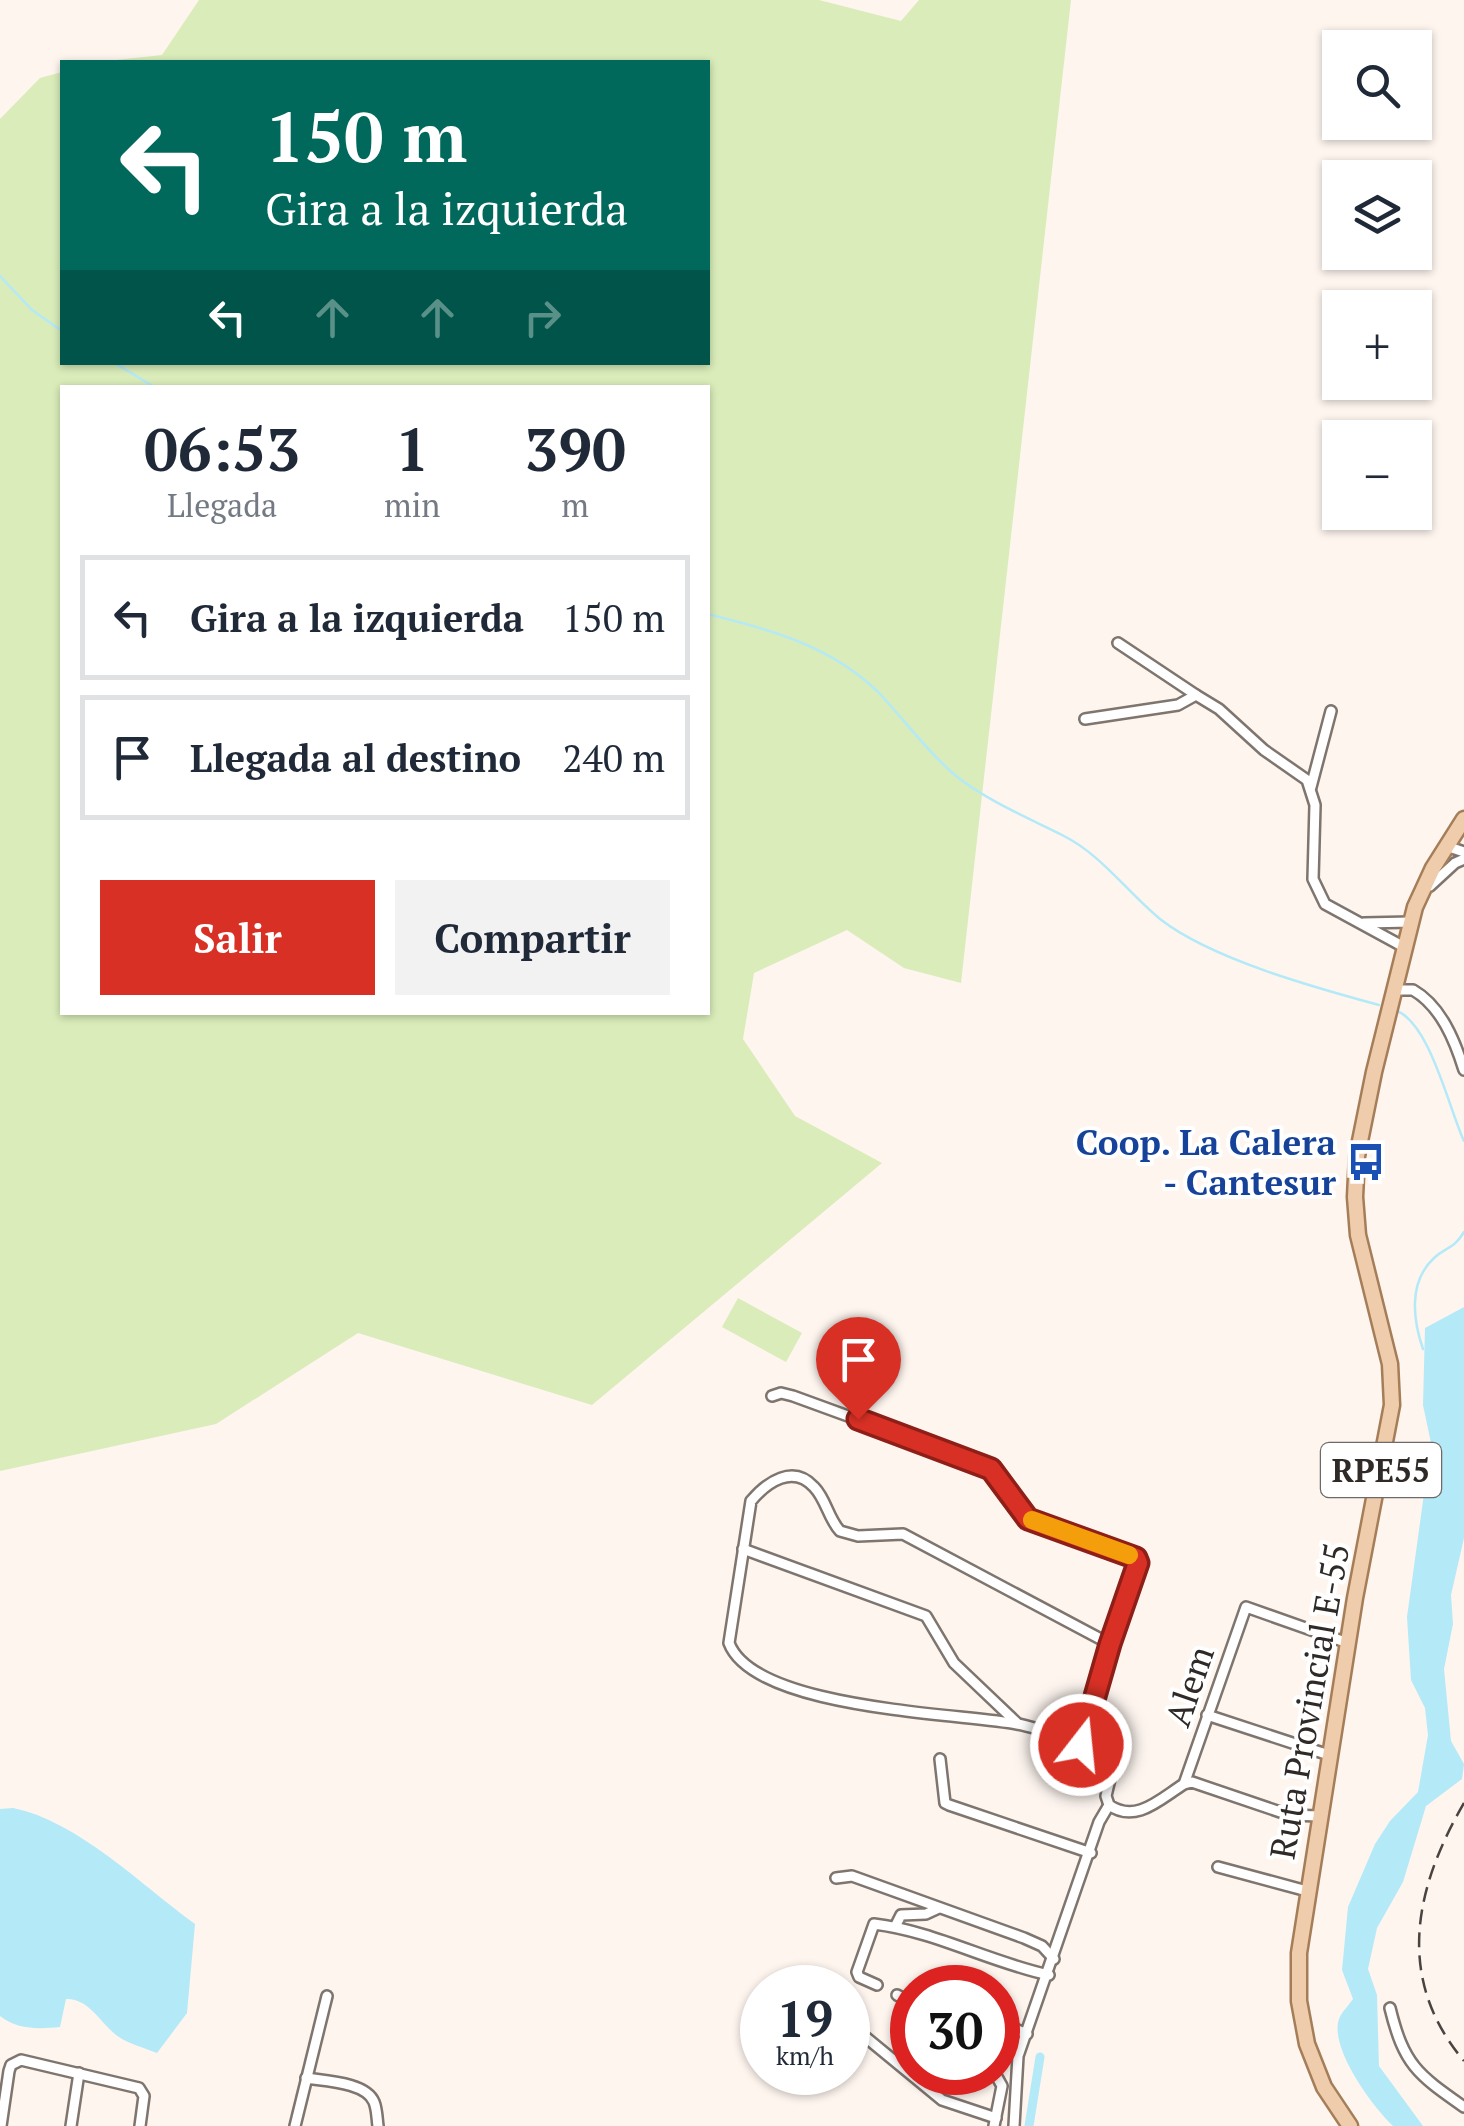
<!DOCTYPE html>
<html lang="es">
<meta charset="utf-8">
<style>
:root{--surface:#fff;--page:#f2f2f3;--text:#1f2937;--muted:#747a83;--line:#e0e1e3;--accent:#d93025}
body{margin:0;font-family:"PT Serif",serif;background:var(--page);color:var(--text);height:100vh;display:flex;flex-direction:column;font-size:38px;white-space:nowrap}
*{box-sizing:border-box;margin:0}
p{font-size:32px;color:var(--muted)}
.icon{flex:none;width:55px;height:55px;fill:none;stroke:currentColor;stroke-width:2;stroke-linecap:round;stroke-linejoin:round}
.map{position:relative;flex:1;overflow:hidden}
.details{position:absolute;left:60px;top:385px;width:650px;height:630px;display:flex;flex-direction:column;background:var(--surface);border-radius:0px;box-shadow:0 2px 8px #0004}
.details>*{flex:none}
.hud{position:absolute;left:60px;top:60px;width:650px;height:305px;border-radius:0px;box-shadow:0 2px 8px #0004;background:#00695c;color:#fff;overflow:hidden}
.fabs{position:absolute;left:1322px;top:30px;display:grid;gap:20px}
.fabs a{display:grid;place-items:center;width:110px;height:110px;border-radius:0px;background:var(--surface);box-shadow:0 2px 8px #0004;font-size:50px}
.speed{position:absolute;left:740px;top:1965px;display:flex;gap:20px;font-size:50px;font-weight:700;text-align:center}
.speed>*{display:grid;place-content:center;width:130px;height:130px;border-radius:50%;background:var(--surface);box-shadow:0 2px 8px #0004;line-height:1}
.speed small{font-size:25px;font-weight:400}
.speed .limit{border:15px solid #d22;background:#fff;color:#111}
.pin{position:absolute;display:grid;place-items:center;width:85px;height:85px;color:#fff;margin:-102px -42px;border-radius:50% 50% 50% 0;rotate:-45deg;box-shadow:0 0 10px #0007}
.pin .icon{rotate:45deg}
.me{position:absolute;width:110px;margin:-55px;rotate:16deg;stroke-linejoin:round;filter:drop-shadow(0 0 8px #0008)}
.turn{display:flex;align-items:center;gap:35px;height:210px;padding:0 40px;font-size:45px}
.turn .icon{width:130px;height:130px;stroke-width:2.5}
.turn b{display:block;font-size:70px;line-height:85px}
.lanes{display:flex;align-items:center;height:95px;padding:0 40px;background:#0003;justify-content:center;gap:50px;direction:ltr}
.lanes .off{opacity:.35}
.eta{display:flex;justify-content:space-evenly;align-items:center;height:170px;text-align:center}
.eta b{font-size:60px;font-weight:600;line-height:70px}
.cta{display:flex;gap:20px;margin-top:auto;padding:20px 40px}
.cta a{flex:1;height:115px;border-radius:0px;background:var(--accent);color:#fff;font-size:40px;font-weight:600;line-height:115px;text-align:center}
.cta a+a{background:var(--page);color:var(--text)}
ul{padding:0;list-style:none}
li{display:flex;align-items:center;gap:30px;height:125px;margin:0 20px 15px;padding:0 20px;border:5px solid var(--line);border-radius:0px}
li div{flex:1}
li b{display:block;font-size:38px}
li em{font-style:normal}
.map>svg:first-child{display:block}
.green{fill:#d9ecb9;fill-rule:evenodd}
.water{fill:#b4e9f8}
.lines{fill:none;stroke-linecap:round;stroke-linejoin:round}
.stream{stroke:#b4e9f8;stroke-width:2.5}
.canal{stroke:#b4e9f8;stroke-width:9}
.minor-casing{stroke:#7f756f;stroke-width:14}
.primary-casing{stroke:#a57e59;stroke-width:19}
.minor{stroke:#fff;stroke-width:9}
.primary{stroke:#efcdac;stroke-width:14}
.rail{stroke:#494441;stroke-width:2.5;stroke-dasharray:15 8;stroke-linecap:butt}
.route-casing{stroke:#8d1f18;stroke-width:25}
.route{stroke:#d93025;stroke-width:18}
.slow{stroke:#f59e0b;stroke-width:18}
.labels{text-anchor:middle;dominant-baseline:central;stroke-width:8;stroke-linejoin:round;paint-order:stroke}
.shield{fill:#fff;stroke:#6d6a68;stroke-width:2.5}
.shield-label{font-size:32px;font-weight:bold;fill:#2f2a28}
.transit-label{font-size:35px;font-weight:bold;fill:#164399;stroke:#fff;text-anchor:end}
.street-label{font-size:35px;fill:#2f2a28;stroke:#fff}
</style>
<div class="map">
<svg width="1464" height="2126" viewBox="0 0 1464 2126">
<rect width="100%" height="100%" fill="#fef5ef"/>
<g class="green">
<path d="M 199,0 L 819,0 L 901,21 L 919,0 L 1071,0 L 961,983 L 904,968 L 847,930 L 754,973 L 743,1039 L 795,1116 L 882,1163 L 592,1405 L 358,1333 L 216,1424 L 0,1471 L 0,119 L 40,78 L 62,72 L 62,362 L 708,362 L 708,62 L 98,62 L 162,55 ZM 62,388 L 708,388 L 708,1012 L 62,1012 Z"/>
<path d="M 738,1298 L 802,1333 L 786,1362 L 722,1327 Z"/>
</g>
<g class="water">
<path d="M 1464,1307 L 1464,1538 L 1451,1595 L 1453,1624 L 1444,1669 L 1451,1741 L 1464,1764 L 1462,1779 L 1426,1806 L 1403,1882 L 1377,1928 L 1368,1969 L 1377,1995 L 1379,2066 L 1423,2126 L 1393,2126 C 1373,2107 1329,2048 1339,2019 C 1341,2013 1349,2005 1353,1999 L 1342,1970 L 1348,1907 L 1375,1844 L 1390,1821 L 1418,1792 L 1428,1735 L 1425,1708 L 1411,1680 L 1407,1617 L 1431,1443 L 1423,1405 L 1425,1328 Z"/>
<path d="M 13,1808 C 78,1821 141,1885 195,1924 L 187,2013 L 157,2053 C 145,2048 129,2044 119,2037 C 101,2025 90,1998 66,1999 L 60,2027 C 38,2029 18,2030 0,2016 L 0,1809 Z"/>
</g>
<g class="lines">
<g class="stream">
<path d="M 0,276 L 32,310 L 62,331"/>
<path d="M 113,362 L 156,388"/>
<path d="M 708,614 C 770,630 830,645 878,692 C 904,719 927,752 956,776 C 988,801 1026,817 1062,835 C 1101,854 1127,892 1160,919 C 1211,959 1316,988 1379,1005"/>
<path d="M 1394,1010 C 1429,1019 1449,1109 1464,1141"/>
<path d="M 1423,1349 C 1413,1320 1408,1282 1434,1258 C 1446,1247 1454,1249 1464,1232"/>
</g>
<path class="canal" d="M 1029,2126 L 1040,2057"/>
<g class="minor-casing">
<g id="minor">
<path d="M 1118,643 L 1196,695"/>
<path d="M 1085,719 L 1178,705 L 1196,695 L 1219,709 L 1264,750 L 1307,780 L 1315,805 L 1313,879 L 1325,904 L 1404,947"/>
<path d="M 1311,787 L 1331,711"/>
<path d="M 1446,846 L 1464,852"/>
<path d="M 1430,886 L 1455,863 L 1464,859"/>
<path d="M 1364,923 L 1411,922"/>
<path d="M 1393,990 L 1413,990 C 1441,1006 1455,1041 1464,1070"/>
<path d="M 772,1396 L 781,1393 L 793,1396 L 985,1466 L 991,1469 L 1028,1519 L 1137,1558 L 1139,1563 L 1110,1644 L 1081,1745"/>
<path d="M 743,1549 L 926,1616 L 954,1663 L 1017,1723"/>
<path d="M 1110,1644 L 903,1534 L 858,1536 L 840,1531 C 828,1518 826,1499 814,1487 C 793,1464 767,1482 751,1501 L 729,1643 C 754,1709 955,1713 1017,1724 C 1047,1729 1076,1744 1106,1751 L 1114,1762 L 1106,1796 L 1109,1805 C 1136,1824 1160,1799 1184,1784 L 1192,1782 L 1289,1815 L 1319,1816"/>
<path d="M 1207,1715 L 1329,1755"/>
<path d="M 940,1759 L 945,1803 L 949,1805 L 1091,1853"/>
<path d="M 1184,1784 L 1246,1607 L 1348,1643"/>
<path d="M 1218,1867 L 1307,1891"/>
<path d="M 836,1878 L 852,1876 L 1024,1938 L 1042,1946 L 1054,1959"/>
<path d="M 895,1927 L 901,1915 L 926,1914 L 939,1908"/>
<path d="M 877,1985 L 859,1977 L 857,1972 L 874,1924 C 934,1931 989,1962 1049,1975"/>
<path d="M 819,1988 L 826,1979"/>
<path d="M 897,1995 L 912,2003"/>
<path d="M 1390,2008 C 1404,2065 1417,2074 1464,2107"/>
<path d="M 998,2022 L 1027,2034"/>
<path d="M 848,2028 L 863,2035 L 942,2100 L 996,2118"/>
<path d="M 988,2072 L 997,2077 L 1002,2086 L 994,2126"/>
<path d="M 306,2078 C 324,2081 366,2082 374,2102 C 377,2109 377,2119 378,2126"/>
<path d="M 1,2126 L 9,2071 L 11,2065 L 21,2060 L 139,2088 L 144,2096 L 140,2126"/>
<path d="M 71,2126 L 79,2073"/>
<path d="M 295,2126 L 327,1996"/>
<path d="M 1014,2126 L 1018,2056 L 1099,1822 L 1109,1805"/>
</g>
</g>
<g class="primary-casing">
<path id="primary" d="M 1350,2126 L 1324,2087 L 1307,2044 L 1299,2001 L 1299,1953 L 1355,1598 L 1392,1405 L 1390,1364 L 1358,1235 L 1355,1197 L 1357,1156 L 1374,1072 L 1415,907 L 1433,868 L 1464,819"/>
</g>
<use href="#minor" class="minor"/>
<use href="#primary" class="primary"/>
<path class="rail" d="M 1464,1803 C 1414,1889 1395,1979 1464,2061"/>
</g>
<g class="lines">
<g class="route-casing">
<path id="route" d="M 858,1419 L 991,1469 L 1028,1519 L 1136,1558 L 1138,1563 L 1110,1644 L 1081,1745"/>
</g>
<use href="#route" class="route"/>
<path class="slow" d="M 1032,1520 L 1129,1555"/>
</g>
<defs>
<g id="bus-bare" transform="scale(3)"><path d="M-5-6H5V4H4V6H2V4H-2V6H-4V4H-5ZM-3.5-4V0h7V-4ZM-3.5 1.2v1.5H-2V1.2ZM2 1.2v1.5H3.5V1.2Z" fill="#1a4fb4" stroke="#fff" stroke-width="2.5" paint-order="stroke"/></g>
</defs>
<g fill-rule="evenodd">
<use href="#bus-bare" x="1366" y="1162"/>
</g>
<g class="labels">
<rect class="shield" x="1321" y="1443" width="120" height="54" rx="8"/>
<g class="shield-label">
<text x="1381" y="1470">RPE55</text>
</g>
<g class="transit-label">
<text x="1336" y="1142">Coop. La Calera<tspan x="1336" dy="40">- Cantesur</tspan></text>
</g>
<g class="street-label">
<text transform="translate(1189 1686) rotate(-71)">Alem</text>
<text transform="translate(1309 1701) rotate(-80)">Ruta Provincial E-55</text>
</g>
</g>
</svg>
<div class="fabs">
<a><svg class="icon" aria-label="search" viewBox="0 0 24 24"><circle cx="10" cy="10" r="6"/><path d="M15 15l6 6"/></svg></a>
<a><svg class="icon" aria-label="layers" viewBox="0 0 24 24"><path d="M12 4l9 5-9 5-9-5zM3 14l9 5 9-5"/></svg></a>
<a>+</a>
<a>−</a>
</div>
<div class="speed"><div>19<small>km/h</small></div><div class="limit">30</div></div>
<div class="pin" style="left:858px;top:1419px;background:#d93025"><svg class="icon" aria-label="arrive" viewBox="0 0 24 24"><path d="M6 21V4h12l-3 4 3 4H6"/></svg></div>
<svg class="me" style="left:1081px;top:1745px" viewBox="-20 -20 40 40"><circle r="17" fill="#d93025" stroke="#fff" stroke-width="3"/><path d="M0-11L8 9 0 5-8 9z" fill="#fff"/></svg>
<div class="hud">
<div class="turn"><svg class="icon" aria-label="left" viewBox="0 0 24 24"><path d="M17 20v-9H6M10 6l-5 5 5 5"/></svg><div><b>150 m</b>Gira a la izquierda</div></div>
<div class="lanes"><svg class="icon" aria-label="left" viewBox="0 0 24 24"><path d="M17 20v-9H6M10 6l-5 5 5 5"/></svg><svg class="icon off" aria-label="ahead" viewBox="0 0 24 24"><path d="M12 20V5M6 11l6-6 6 6"/></svg><svg class="icon off" aria-label="ahead" viewBox="0 0 24 24"><path d="M12 20V5M6 11l6-6 6 6"/></svg><svg class="icon off" aria-label="right" viewBox="0 0 24 24"><path d="M7 20v-9h11M14 6l5 5-5 5"/></svg></div>
</div>
<section class="details">
<div class="eta">
<div><b>06:53</b><p>Llegada</p></div>
<div><b>1</b><p>min</p></div>
<div><b>390</b><p>m</p></div>
</div>
<ul>
<li><svg class="icon" aria-label="left" viewBox="0 0 24 24"><path d="M17 20v-9H6M10 6l-5 5 5 5"/></svg><div><b>Gira a la izquierda</b></div><em>150 m</em></li>
<li><svg class="icon" aria-label="arrive" viewBox="0 0 24 24"><path d="M6 21V4h12l-3 4 3 4H6"/></svg><div><b>Llegada al destino</b></div><em>240 m</em></li>
</ul>
<div class="cta"><a>Salir</a><a>Compartir</a></div>
</section>
</div>
